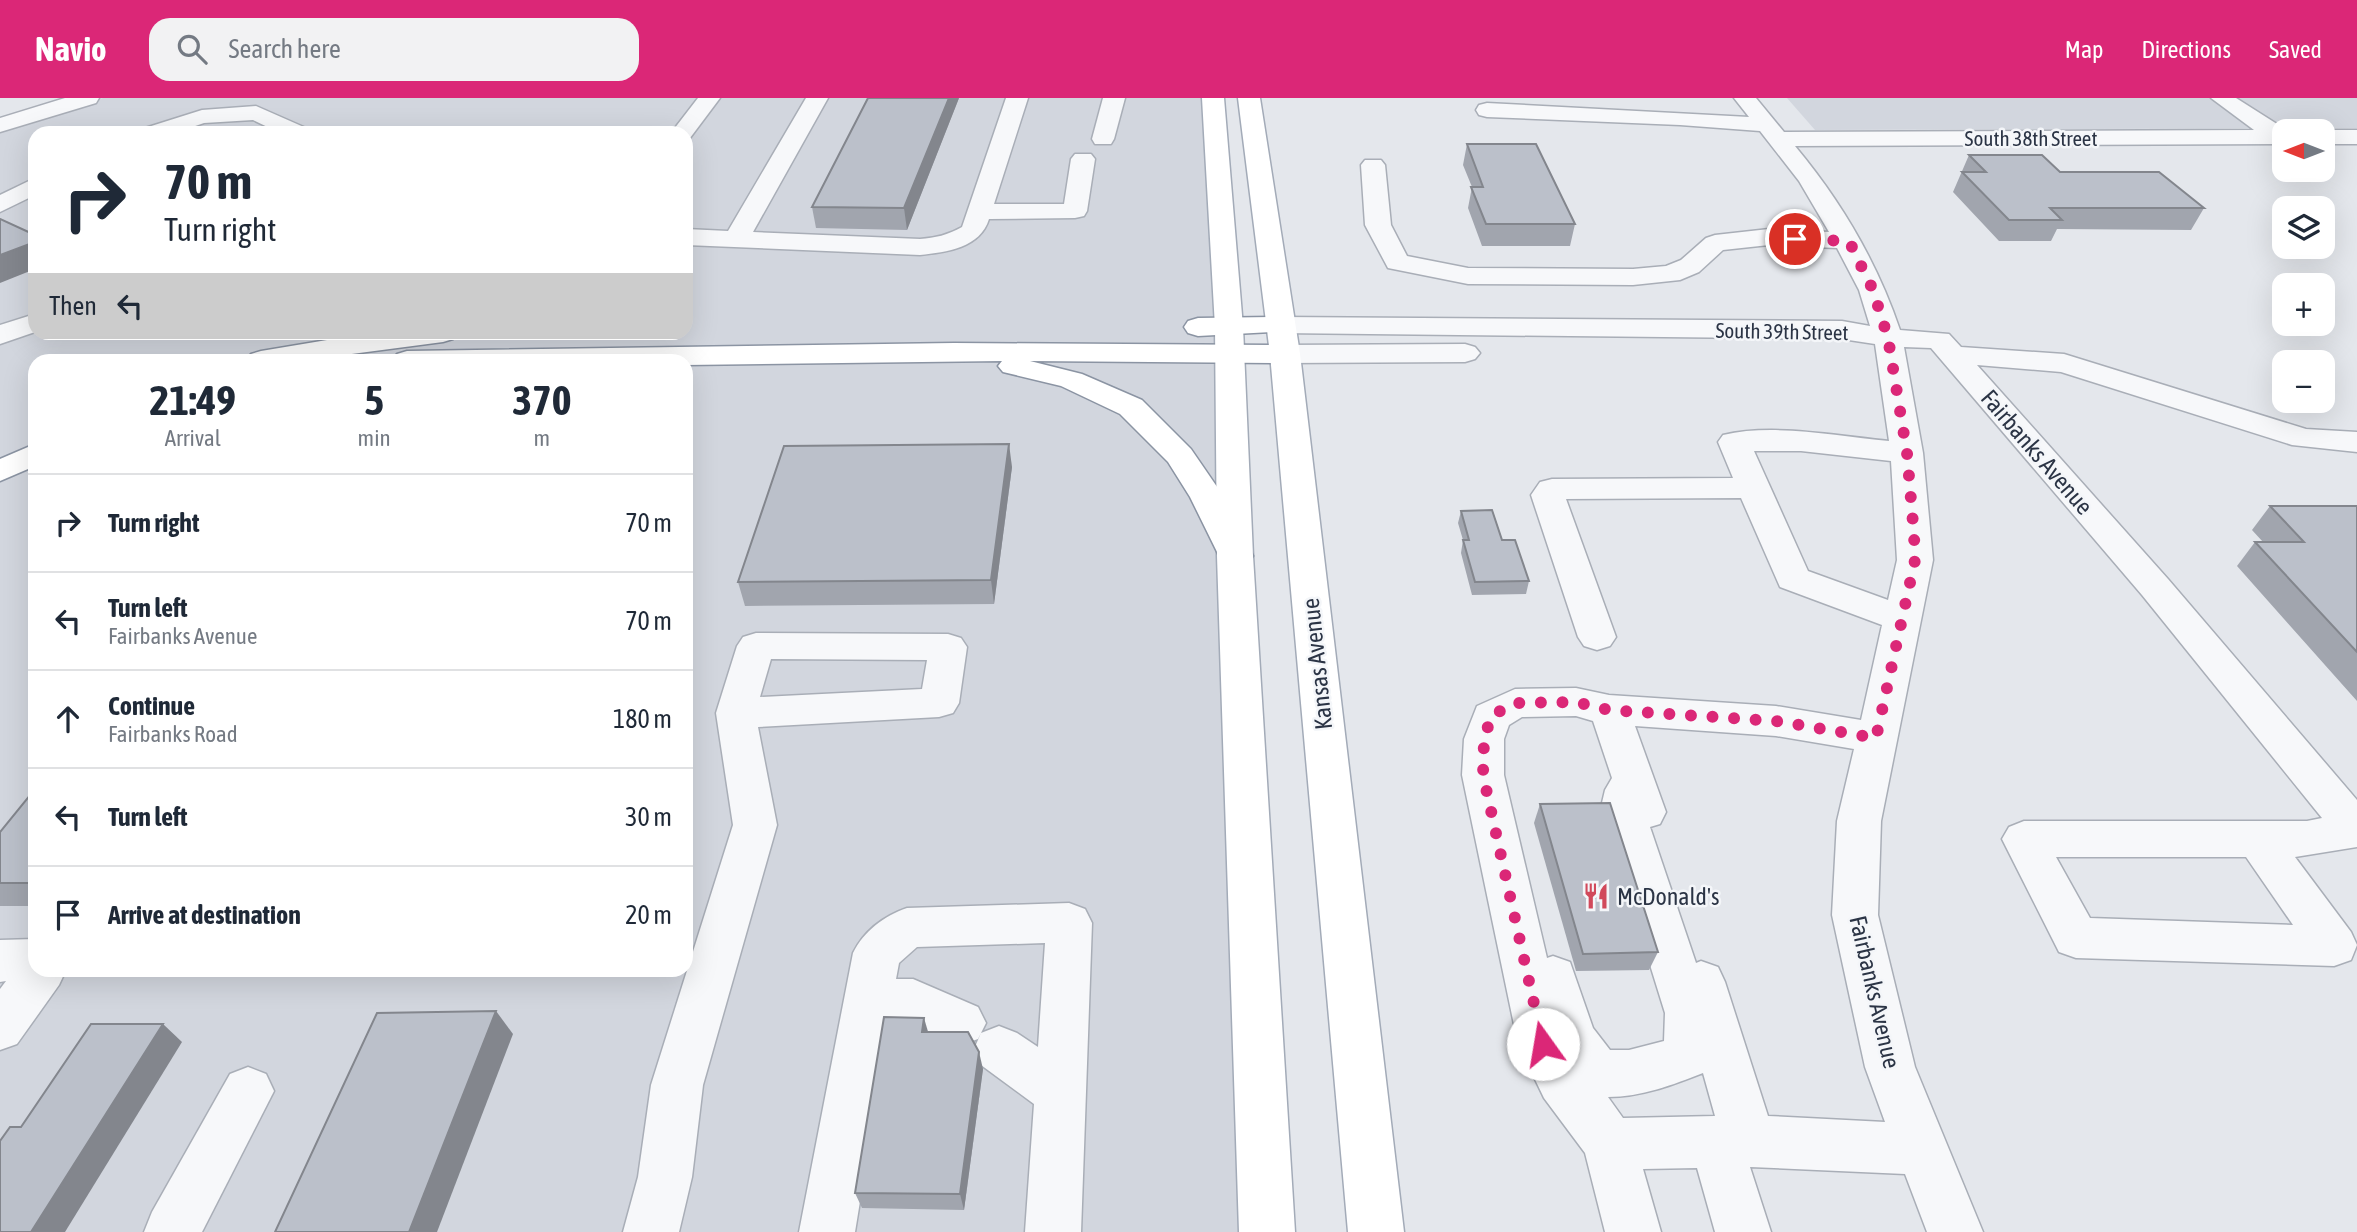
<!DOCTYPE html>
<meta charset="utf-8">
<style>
:root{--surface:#fff;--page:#f2f2f3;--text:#1f2937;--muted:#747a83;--line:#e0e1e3;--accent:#db2777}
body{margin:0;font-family:"Asap Condensed",sans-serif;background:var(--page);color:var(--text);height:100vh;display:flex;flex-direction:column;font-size:26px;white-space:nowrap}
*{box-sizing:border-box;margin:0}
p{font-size:23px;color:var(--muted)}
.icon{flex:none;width:38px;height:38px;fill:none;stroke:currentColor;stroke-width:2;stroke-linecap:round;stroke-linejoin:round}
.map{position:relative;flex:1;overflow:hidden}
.details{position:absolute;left:28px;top:256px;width:665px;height:623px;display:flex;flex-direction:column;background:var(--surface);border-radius:21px;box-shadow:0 7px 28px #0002}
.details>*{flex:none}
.banner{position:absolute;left:28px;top:28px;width:665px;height:214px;border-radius:21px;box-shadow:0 7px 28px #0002;background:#fff;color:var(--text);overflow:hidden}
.needle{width:46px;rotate:270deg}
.buttons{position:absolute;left:2272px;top:21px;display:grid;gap:14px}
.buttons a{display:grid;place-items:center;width:63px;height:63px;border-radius:14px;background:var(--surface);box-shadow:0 7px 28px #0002;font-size:35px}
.pin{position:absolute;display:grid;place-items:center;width:60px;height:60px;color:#fff;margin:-30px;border:4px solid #fff;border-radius:50%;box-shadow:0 2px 7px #0007}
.me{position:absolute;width:77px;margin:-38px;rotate:347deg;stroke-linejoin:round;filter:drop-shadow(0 0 5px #0008)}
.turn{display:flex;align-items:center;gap:24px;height:147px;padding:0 21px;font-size:32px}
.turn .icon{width:91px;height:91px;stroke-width:2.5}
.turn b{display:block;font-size:49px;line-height:60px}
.then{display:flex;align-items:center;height:66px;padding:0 21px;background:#0003;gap:14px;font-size:26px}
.eta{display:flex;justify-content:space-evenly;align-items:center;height:119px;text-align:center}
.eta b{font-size:42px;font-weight:700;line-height:49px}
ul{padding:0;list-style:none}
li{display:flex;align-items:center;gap:21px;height:98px;padding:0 21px;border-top:2px solid var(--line)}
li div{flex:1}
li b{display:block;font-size:26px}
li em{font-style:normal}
header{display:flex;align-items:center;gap:42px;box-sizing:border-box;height:98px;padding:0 35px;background:var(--accent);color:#fff}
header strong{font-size:33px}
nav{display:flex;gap:38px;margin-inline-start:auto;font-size:24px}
.search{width:490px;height:63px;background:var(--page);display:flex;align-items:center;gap:18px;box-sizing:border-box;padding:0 24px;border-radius:21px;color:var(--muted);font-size:26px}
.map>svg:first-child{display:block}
.built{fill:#d2d6de;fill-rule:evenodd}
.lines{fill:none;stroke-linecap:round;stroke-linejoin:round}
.minor-casing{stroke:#a9aeb7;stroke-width:3}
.major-casing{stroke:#a3abb8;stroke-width:3}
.highway-casing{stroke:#8b94a3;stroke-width:3}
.minor{fill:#f7f8fa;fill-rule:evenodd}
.major{fill:#fff;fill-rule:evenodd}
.highway{fill:#fff;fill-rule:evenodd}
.wall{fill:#a1a5ae}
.shaded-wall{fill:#83868d}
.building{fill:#bbc0ca;stroke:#83868d;stroke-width:2}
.route{stroke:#db2777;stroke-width:12;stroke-dasharray:0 21.6}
.labels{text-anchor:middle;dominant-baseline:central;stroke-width:5;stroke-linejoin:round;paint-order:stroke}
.far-street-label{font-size:21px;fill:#2b3445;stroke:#f4f6f9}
.street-label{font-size:24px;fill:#2b3445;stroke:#f4f6f9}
.poi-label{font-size:24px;fill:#2b3445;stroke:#f4f6f9;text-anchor:start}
</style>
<header>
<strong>Navio</strong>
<div class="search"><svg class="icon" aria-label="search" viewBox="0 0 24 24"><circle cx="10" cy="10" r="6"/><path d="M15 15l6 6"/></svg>Search here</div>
<nav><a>Map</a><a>Directions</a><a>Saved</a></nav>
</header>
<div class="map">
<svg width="2357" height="1134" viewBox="0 0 2357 1134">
<rect width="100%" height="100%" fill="#e4e7ec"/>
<g class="built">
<path d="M 103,0 L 1213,0 L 1271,1134 L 0,1134 L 0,31 ZM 35,35 L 686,35 L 686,234 L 35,234 ZM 35,262 L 686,262 L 686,872 L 35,872 Z"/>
<path d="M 1787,0 L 2357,0 L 2357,30 L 1815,32 Z"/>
</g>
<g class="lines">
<g class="minor-casing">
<g id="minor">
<path d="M 65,0 L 99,0 L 96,5 L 0,34 L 0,20 Z"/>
<path d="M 698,0 L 720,0 L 690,40 L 686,41 L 686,35 L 671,35 Z"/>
<path d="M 806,0 L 828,0 L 753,134 L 920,141 C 935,140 948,137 962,129 L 1006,0 L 1028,0 L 994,106 L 1064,106 L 1071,61 L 1075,56 L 1091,56 L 1095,61 L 1087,113 L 1084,118 L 1075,120 L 989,121 C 980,150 947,154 920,157 L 686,147 L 686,131 L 728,133 Z"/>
<path d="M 1103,0 L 1125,0 L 1114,41 L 1111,46 L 1095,46 L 1092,41 Z"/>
<path d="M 1734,0 L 1756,0 L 1784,34 L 2254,32 L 2211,0 L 2236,0 L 2288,33 L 2284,33 L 2284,46 L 1795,48 C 1841,103 1877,164 1900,232 L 1949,236 L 1961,249 L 2064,256 L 2306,331 L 2357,334 L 2357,354 L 2292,347 L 2061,274 L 1977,267 L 2168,481 L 2357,702 L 2357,749 L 2295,759 L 2351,834 L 2357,847 L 2351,862 L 2334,868 L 2076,860 L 2059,854 L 2002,741 L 2009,729 L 2024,723 L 2307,723 L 2322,720 L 2142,497 L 1931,250 L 1904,249 L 1923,355 L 1933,462 L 1881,723 L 1878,817 L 1915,969 L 1983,1134 L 1927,1134 L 1905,1076 L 1750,1069 L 1771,1134 L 1715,1134 L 1697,1070 L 1643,1071 L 1661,1134 L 1605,1134 L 1585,1055 L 1544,1000 L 1518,946 L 1462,677 L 1464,641 L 1477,608 L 1515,591 L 1576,590 L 1609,597 L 1776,608 L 1861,622 L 1882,527 L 1780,489 L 1741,400 L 1566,401 L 1616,539 L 1610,548 L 1597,552 L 1584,548 L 1578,539 L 1531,397 L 1540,384 L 1552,381 L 1733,380 L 1718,344 L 1723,337 C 1773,325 1838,338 1889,343 L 1875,246 L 1842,241 L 1280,235 L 1270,233 L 1266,227 L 1270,221 L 1280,219 L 1842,223 L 1870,228 L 1859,192 L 1837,150 L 1769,147 L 1723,152 L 1699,174 L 1680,182 L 1633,187 L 1468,186 L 1388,170 L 1365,127 L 1361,67 L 1365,62 L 1381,62 L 1385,67 L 1391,127 L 1407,158 L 1468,170 L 1633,171 L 1666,168 L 1681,162 L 1706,140 L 1715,137 L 1769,131 L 1829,134 L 1799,83 L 1760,33 L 1680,27 L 1487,19 L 1479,17 L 1476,12 L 1479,7 L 1487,5 L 1749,19 ZM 1754,353 L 1801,353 L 1891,363 L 1897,462 L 1888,502 L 1808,473 ZM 1576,618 L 1593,623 L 1612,680 L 1605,692 L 1601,709 L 1665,915 L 1664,943 L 1629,952 L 1610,952 L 1593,930 L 1570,864 L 1553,858 L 1547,860 L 1504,677 L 1504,641 L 1509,627 L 1522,619 ZM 1635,628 L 1776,638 L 1854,651 L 1837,723 L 1832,817 L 1865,969 L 1885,1024 L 1768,1018 L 1725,884 L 1718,869 L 1701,863 L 1696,865 L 1650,729 L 1660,726 L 1666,714 ZM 2056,759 L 2246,759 L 2293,827 L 2090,820 ZM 1703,975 L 1715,1018 L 1623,1020 L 1608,999 C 1642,999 1672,987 1703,975 Z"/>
<path d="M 256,8 L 306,30 L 309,35 L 280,35 L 253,22 L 204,25 L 175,35 L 142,35 L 145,30 L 202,12 Z"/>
<path d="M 2322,32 L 2357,32 L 2357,46 L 2322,46 L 2322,33 L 2318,33 Z"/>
<path d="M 35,80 L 35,97 L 0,114 L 0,97 Z"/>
<path d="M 35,216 L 35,234 L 0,246 L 0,227 Z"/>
<path d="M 1465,246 L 1475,249 L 1480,255 L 1475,261 L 1465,264 L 1285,265 L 1275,262 L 1270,256 L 1275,250 L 1285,247 Z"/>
<path d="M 756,535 L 948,536 L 961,540 L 967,549 L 959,605 L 953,615 L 939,619 L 758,629 L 777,727 L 703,987 L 692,1079 L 679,1134 L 623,1134 L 638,1079 L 651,987 L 733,727 L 716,615 L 737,548 L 743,539 ZM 771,561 L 927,562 L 922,591 L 760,599 Z"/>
<path d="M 1069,805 L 1085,811 L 1092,825 L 1081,1134 L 1025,1134 L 1034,1006 L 981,967 L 974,951 L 981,935 L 999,928 L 1017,935 L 1038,949 L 1045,845 L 917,849 L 899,865 L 896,881 L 913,881 L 978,909 L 986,925 L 978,941 L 961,947 L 909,925 L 889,925 L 855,1134 L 799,1134 L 853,855 C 864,833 884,818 907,810 Z"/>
<path d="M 35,841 L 35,872 L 66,872 L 59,887 L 17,946 L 0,952 L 0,891 L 6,883 L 0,884 L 0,842 Z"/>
<path d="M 248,969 L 266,976 L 274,993 L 202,1134 L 144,1134 L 152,1114 L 230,976 Z"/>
</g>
</g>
<g class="major-casing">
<g id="major">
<path d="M 1202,0 L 1224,0 L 1243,229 L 1253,458 L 1295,1134 L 1239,1134 L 1217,458 L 1215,229 Z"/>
<path d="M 1238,0 L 1260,0 L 1300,256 L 1404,1134 L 1348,1134 L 1270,256 Z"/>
</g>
</g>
<g class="highway-casing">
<g id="highway">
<path d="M 1280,219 L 1290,221 L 1294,227 L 1290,233 L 1198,238 L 1188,235 L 1184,229 L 1188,223 L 1198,220 Z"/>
<path d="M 375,234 L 457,235 L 453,241 L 443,244 L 306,262 L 246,262 L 251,256 L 261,253 Z"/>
<path d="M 954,245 L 1285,247 L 1295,250 L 1300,256 L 1295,262 L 1285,265 L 1030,263 L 1082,276 L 1142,302 L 1191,351 L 1224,399 L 1253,458 L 1247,466 L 1235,469 L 1223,466 L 1190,399 L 1168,364 L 1120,316 L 1061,288 L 1003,274 L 998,268 L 1002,263 L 686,267 L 686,262 L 392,262 L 397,256 L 407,253 Z"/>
<path d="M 35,346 L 35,368 L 0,383 L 0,361 Z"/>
</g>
</g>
<use href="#minor" class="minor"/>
<use href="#major" class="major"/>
<use href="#highway" class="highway"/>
</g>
<g class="wall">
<path d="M 959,0 L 907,132 L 816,130 L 812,109 Z"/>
<path d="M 1467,46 L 1575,126 L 1570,148 L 1482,148 L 1468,110 L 1472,89 L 1463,67 Z"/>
<path d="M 1969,57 L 2060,74 L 2204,110 L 2191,132 L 2057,131 L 2051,143 L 1999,143 L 1953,94 Z"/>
<path d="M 1012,369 L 994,506 L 745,508 L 738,484 Z"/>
<path d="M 2270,408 L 2357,408 L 2357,603 L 2237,468 L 2255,444 L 2263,444 L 2252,432 Z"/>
<path d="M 1461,413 L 1502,442 L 1529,483 L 1526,496 L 1472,497 L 1461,455 L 1463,442 L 1458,425 Z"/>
<path d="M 35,691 L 35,808 L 0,808 L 0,734 Z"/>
<path d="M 1540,706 L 1658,854 L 1649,872 L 1576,873 L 1534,725 Z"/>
<path d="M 928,934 L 983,971 L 964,1112 L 862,1110 L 855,1095 Z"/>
</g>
<g class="shaded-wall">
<path d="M 949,0 L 959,0 L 907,132 L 904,110 Z"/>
<path d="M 35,144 L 35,171 L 0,185 L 0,157 Z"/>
<path d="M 1009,346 L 1012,369 L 994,506 L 991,482 Z"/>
<path d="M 496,913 L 513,936 L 437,1134 L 409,1134 Z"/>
<path d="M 924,920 L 929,937 L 922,934 Z"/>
<path d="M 163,926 L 182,944 L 65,1134 L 31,1134 Z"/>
<path d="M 979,954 L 983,971 L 964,1112 L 960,1096 Z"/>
</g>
<g class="building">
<path d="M 868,0 L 949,0 L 904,110 L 812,109 Z"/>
<path d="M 1467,46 L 1536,46 L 1575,126 L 1486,126 L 1471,89 L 1483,89 Z"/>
<path d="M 1969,57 L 2042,57 L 2060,74 L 2159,74 L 2204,110 L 2050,110 L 2062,122 L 2009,122 L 1962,74 L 1986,74 Z"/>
<path d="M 0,121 L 35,137 L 35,144 L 0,157 Z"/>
<path d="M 1009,346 L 991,482 L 738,484 L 784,348 Z"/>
<path d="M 2270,408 L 2357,408 L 2357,554 L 2255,444 L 2304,444 Z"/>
<path d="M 1492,412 L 1502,442 L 1515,442 L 1529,483 L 1475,484 L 1463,442 L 1469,442 L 1461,413 Z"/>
<path d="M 35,691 L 35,785 L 0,785 L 0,734 Z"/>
<path d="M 1610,705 L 1658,854 L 1583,856 L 1540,706 Z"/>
<path d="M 496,913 L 409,1134 L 275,1134 L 377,915 Z"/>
<path d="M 884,919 L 924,920 L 922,934 L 968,934 L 979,954 L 960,1096 L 855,1095 Z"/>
<path d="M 91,926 L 163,926 L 31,1134 L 0,1134 L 0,1043 L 10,1029 L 21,1029 Z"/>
</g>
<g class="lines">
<path class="route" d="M 1543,946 L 1483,677 L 1484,642 L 1491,618 L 1515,605 L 1576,604 L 1609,612 L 1776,623 L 1876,640 L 1915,462 L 1914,437 L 1907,355 L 1888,240 L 1873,192 L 1851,147 L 1848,143 L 1795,141"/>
</g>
<defs>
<g id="restaurant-bare" transform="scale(2.1)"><path d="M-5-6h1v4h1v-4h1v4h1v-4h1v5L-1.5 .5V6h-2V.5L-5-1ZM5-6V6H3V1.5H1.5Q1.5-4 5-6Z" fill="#d1495b" stroke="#f4f6f9" stroke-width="2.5" paint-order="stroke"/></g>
</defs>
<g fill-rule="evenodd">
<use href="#restaurant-bare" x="1596" y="798"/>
</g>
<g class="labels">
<g class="far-street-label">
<text x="2031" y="40">South 38th Street</text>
<text transform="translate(1782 233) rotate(1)">South 39th Street</text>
</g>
<g class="street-label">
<text transform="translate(2037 354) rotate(49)">Fairbanks Avenue</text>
<text transform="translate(1317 566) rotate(-96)">Kansas Avenue</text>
<text transform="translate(1875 894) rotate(77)">Fairbanks Avenue</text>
</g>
<g class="poi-label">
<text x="1617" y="798">McDonald's</text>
</g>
</g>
</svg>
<div class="buttons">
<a><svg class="needle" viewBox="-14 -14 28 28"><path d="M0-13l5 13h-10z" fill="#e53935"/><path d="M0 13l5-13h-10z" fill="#747a83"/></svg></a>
<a><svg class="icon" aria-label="layers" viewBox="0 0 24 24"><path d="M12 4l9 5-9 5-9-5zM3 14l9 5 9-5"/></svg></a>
<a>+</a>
<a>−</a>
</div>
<div class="pin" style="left:1795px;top:141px;background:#d93025"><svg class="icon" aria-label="arrive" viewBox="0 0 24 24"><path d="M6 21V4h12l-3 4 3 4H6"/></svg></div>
<svg class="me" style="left:1543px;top:946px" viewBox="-20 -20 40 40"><circle r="19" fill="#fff"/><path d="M0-13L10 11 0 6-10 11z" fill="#db2777"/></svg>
<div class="banner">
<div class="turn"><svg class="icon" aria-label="right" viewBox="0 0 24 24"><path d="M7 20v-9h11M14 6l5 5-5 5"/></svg><div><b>70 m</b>Turn right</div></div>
<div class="then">Then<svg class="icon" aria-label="left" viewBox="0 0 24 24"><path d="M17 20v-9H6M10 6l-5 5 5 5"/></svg></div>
</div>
<section class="details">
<div class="eta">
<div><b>21:49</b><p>Arrival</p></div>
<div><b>5</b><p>min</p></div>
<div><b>370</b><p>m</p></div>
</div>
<ul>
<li><svg class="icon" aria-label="right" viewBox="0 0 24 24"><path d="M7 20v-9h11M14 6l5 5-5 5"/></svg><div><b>Turn right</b></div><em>70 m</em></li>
<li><svg class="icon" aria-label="left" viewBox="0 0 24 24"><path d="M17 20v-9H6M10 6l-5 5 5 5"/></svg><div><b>Turn left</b><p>Fairbanks Avenue</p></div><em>70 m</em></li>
<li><svg class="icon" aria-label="ahead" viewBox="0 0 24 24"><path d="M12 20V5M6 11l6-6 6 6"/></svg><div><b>Continue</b><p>Fairbanks Road</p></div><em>180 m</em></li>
<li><svg class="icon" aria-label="left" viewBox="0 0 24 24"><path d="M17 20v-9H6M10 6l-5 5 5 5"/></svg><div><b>Turn left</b></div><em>30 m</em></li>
<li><svg class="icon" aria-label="arrive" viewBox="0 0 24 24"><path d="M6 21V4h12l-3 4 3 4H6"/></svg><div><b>Arrive at destination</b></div><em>20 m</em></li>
</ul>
</section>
</div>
